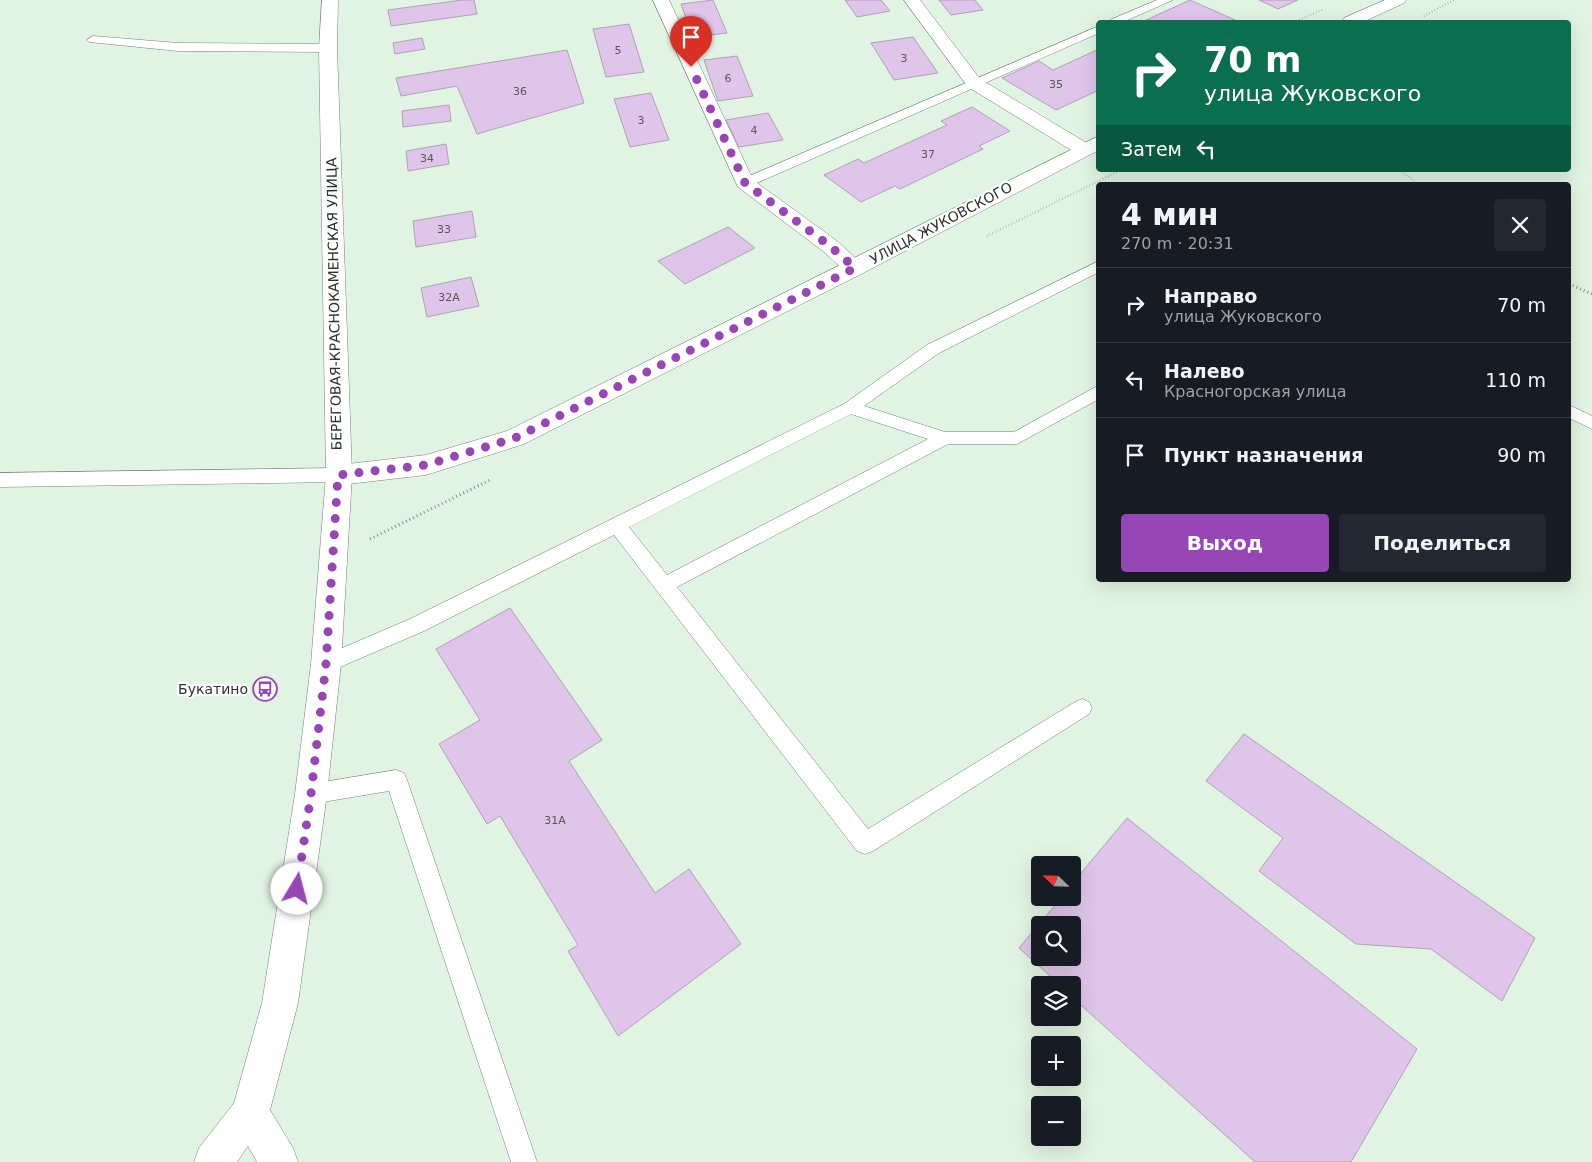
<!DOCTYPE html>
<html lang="ru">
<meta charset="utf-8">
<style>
:root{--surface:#171b24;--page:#242831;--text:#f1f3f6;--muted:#9ea1a6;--line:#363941;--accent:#9746b5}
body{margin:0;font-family:"DejaVu Sans",sans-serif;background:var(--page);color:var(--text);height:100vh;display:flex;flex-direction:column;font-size:19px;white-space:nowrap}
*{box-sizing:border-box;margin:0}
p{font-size:16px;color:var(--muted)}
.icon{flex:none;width:28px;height:28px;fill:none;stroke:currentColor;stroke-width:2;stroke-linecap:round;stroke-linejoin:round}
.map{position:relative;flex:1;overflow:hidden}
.details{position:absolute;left:1096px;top:182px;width:475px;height:400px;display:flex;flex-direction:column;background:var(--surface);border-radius:5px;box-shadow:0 5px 20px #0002}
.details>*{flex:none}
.top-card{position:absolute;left:1096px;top:20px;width:475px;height:152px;border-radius:5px;box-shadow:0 5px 20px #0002;background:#0b6e4f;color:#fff;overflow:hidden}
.needle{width:32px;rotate:293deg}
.controls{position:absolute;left:1031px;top:856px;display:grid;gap:10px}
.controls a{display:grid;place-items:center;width:50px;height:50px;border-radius:5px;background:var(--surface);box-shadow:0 5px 20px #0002;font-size:25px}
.pin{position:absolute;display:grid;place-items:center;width:42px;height:42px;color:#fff;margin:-51px -21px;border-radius:50% 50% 50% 0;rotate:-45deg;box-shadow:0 0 5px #0007}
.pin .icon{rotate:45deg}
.me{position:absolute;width:55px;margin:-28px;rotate:8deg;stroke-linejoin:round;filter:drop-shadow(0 0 4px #0008)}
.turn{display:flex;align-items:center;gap:18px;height:105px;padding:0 25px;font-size:22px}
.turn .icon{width:65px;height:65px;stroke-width:2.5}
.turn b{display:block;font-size:35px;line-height:42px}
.then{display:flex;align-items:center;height:48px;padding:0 25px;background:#0003;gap:10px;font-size:19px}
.round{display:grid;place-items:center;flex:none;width:52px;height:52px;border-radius:5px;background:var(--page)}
.overview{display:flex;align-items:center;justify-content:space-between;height:85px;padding:0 25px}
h1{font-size:30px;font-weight:800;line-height:38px}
.button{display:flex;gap:10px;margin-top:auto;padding:10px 25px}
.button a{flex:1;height:58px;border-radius:5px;background:var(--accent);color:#fff;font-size:20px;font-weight:800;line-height:58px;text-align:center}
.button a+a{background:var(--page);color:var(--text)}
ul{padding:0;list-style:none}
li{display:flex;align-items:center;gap:15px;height:75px;padding:0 25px;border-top:1px solid var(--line)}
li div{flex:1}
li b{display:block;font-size:19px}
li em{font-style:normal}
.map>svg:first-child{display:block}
.building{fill:#dfc5ea;stroke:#afa2b4;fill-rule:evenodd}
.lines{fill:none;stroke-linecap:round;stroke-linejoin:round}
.service-casing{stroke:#738374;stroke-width:1}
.minor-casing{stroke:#738374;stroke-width:1}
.tertiary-casing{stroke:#738374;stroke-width:1}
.path-far1{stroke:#838f84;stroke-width:2;stroke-dasharray:0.5 2.5;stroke-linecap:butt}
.path{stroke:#838f84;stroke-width:3;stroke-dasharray:1 3;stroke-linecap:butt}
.service{fill:#fff;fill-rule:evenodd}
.minor{fill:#fff;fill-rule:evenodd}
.tertiary{fill:#fff;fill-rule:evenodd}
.route{stroke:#9746b5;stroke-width:9;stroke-dasharray:0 16.2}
.labels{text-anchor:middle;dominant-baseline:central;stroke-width:4.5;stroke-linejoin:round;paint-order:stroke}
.number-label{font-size:11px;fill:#59575c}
.street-label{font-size:14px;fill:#2c322c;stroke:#fff}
.poi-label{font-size:14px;fill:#2c322c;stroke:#fff;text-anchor:end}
</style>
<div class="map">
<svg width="1592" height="1162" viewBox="0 0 1592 1162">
<rect width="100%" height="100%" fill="#e1f3e2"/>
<g class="building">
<path d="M 462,0 L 474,0 L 477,14 L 391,26 L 388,10 Z"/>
<path d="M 713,0 L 727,33 L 693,37 L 681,4 Z"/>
<path d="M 845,0 L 881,0 L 890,11 L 857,17 Z"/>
<path d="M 939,0 L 975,0 L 983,10 L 951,15 Z"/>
<path d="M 1190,0 L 1235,20 L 1231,22 L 1144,21 Z"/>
<path d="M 1259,0 L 1298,0 L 1278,9 Z"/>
<path d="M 629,24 L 644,72 L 606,77 L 593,29 Z"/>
<path d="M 913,37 L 938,73 L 894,80 L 871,43 Z"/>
<path d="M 422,38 L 425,49 L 395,54 L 393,43 Z"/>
<path d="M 1099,49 L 1099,90 L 1056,110 L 1002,78 L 1039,61 L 1053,70 Z"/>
<path d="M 567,50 L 584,103 L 477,134 L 457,86 L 401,96 L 396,78 Z"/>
<path d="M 737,56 L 753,96 L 718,101 L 704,60 Z"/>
<path d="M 651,93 L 669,140 L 630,147 L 614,99 Z"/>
<path d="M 449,105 L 451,121 L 403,127 L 402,111 Z"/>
<path d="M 972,107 L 1010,131 L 979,146 L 983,149 L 900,189 L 895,186 L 861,202 L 824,175 L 858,159 L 864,163 L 947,125 L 941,121 Z"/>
<path d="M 768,113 L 783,140 L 739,147 L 726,120 Z"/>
<path d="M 446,144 L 449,164 L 408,171 L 406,151 Z"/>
<path d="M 472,211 L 476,237 L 416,247 L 413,221 Z"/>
<path d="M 728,227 L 755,248 L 685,284 L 658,261 Z"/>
<path d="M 471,277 L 479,306 L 427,317 L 421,288 Z"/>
<path d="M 510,608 L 602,740 L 569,761 L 655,893 L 689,869 L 741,944 L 618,1036 L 568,951 L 578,945 L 500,816 L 487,824 L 439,744 L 480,720 L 436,649 Z"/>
<path d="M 1244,734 L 1535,938 L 1502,1001 L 1431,949 L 1356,944 L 1259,871 L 1283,838 L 1206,781 Z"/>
<path d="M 1127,818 L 1417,1049 L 1351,1162 L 1255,1162 L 1072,997 L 1072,985 L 1060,985 L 1019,948 L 1061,898 L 1072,898 L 1072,884 ZM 1040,925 L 1072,925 L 1072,958 L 1040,958 Z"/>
</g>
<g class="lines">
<g class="service-casing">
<g id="service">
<path d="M 1157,0 L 1173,0 L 1123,22 L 1108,22 L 1110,20 Z"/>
<path d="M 1099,26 L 1099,33 L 750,186 L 745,187 L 738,183 L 740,180 Z"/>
<path d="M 93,36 L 178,43 L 328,44 L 334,48 L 328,52 L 178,51 L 89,42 L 87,40 Z"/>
<path d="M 1099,261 L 1099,272 L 939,353 L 864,406 L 945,432 L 1014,432 L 1099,385 L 1099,399 L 1017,444 L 948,444 L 677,587 L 868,829 L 1075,702 L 1082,699 L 1089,702 L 1092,708 L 1089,714 L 873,851 L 865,854 L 857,851 L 614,535 L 424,631 L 326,673 L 319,670 L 316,664 L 319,658 L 410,619 L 844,404 L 927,345 ZM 851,414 L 928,439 L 667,575 L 629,527 Z"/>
<path d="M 1569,405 L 1592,416 L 1592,429 L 1569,418 Z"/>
<path d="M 339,468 L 345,470 L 348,475 L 345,480 L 339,482 L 0,487 L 0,473 Z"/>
<path d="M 396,770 L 404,773 L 407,780 L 537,1162 L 511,1162 L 389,791 L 311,804 L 303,801 L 300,794 L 303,787 L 311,784 Z"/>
</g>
</g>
<g class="minor-casing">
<g id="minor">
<path d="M 322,0 L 338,0 L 337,48 L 352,475 L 341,664 L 327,794 L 298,1003 L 270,1110 L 293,1148 L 298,1162 L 257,1162 L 248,1146 L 237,1162 L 194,1162 L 199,1148 L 234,1103 L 262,1003 L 295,794 L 311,664 L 326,475 L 319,48 Z"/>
<path d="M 653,0 L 669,0 L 753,180 L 837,241 L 866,268 L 863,273 L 855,275 L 847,273 L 823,251 L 738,187 Z"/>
<path d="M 904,0 L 920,0 L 980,79 L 1090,145 L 1093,149 L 1090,153 L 1083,155 L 1076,153 L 968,87 Z"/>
</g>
</g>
<g class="tertiary-casing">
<g id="tertiary">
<path d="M 1385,0 L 1406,0 L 1404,3 L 1363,22 L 1342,22 L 1344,18 Z"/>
<path d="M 1099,136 L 1099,150 L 863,273 L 524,444 L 426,475 L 339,485 L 330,482 L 326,475 L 330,468 L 339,465 L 426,455 L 507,431 Z"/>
</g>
</g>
<g class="path-far1">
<path d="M 1424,16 L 1454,0"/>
<path d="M 1294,22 L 1324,9"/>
<path d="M 1399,170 L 1420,185"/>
<path d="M 987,236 L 1121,170"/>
</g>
<g class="path">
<path d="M 1569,284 L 1592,294"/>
<path d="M 370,539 L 490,480"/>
</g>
<use href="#service" class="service"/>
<use href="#minor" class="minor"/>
<use href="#tertiary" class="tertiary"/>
</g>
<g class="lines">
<path class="route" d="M 297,889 L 311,794 L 326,664 L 338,475 L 426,465 L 515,438 L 855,268 L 830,246 L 745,183 L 691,67"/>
</g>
<defs>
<g id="bus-ring" transform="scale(1.25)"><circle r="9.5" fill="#fff" stroke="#9746b5" stroke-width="1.5"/><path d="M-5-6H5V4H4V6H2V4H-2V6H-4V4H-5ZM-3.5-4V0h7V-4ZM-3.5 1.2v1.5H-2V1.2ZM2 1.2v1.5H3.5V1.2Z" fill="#9746b5"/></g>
</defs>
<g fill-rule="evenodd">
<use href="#bus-ring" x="265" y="689"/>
</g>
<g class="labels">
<g class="number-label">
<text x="618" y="50">5</text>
<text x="904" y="58">3</text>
<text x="728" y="78">6</text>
<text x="1056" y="84">35</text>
<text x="520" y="91">36</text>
<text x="641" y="120">3</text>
<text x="754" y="130">4</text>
<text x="928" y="154">37</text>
<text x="427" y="158">34</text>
<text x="444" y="229">33</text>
<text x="449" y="297">32А</text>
<text x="555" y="820">31А</text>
</g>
<g class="street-label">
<text transform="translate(941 223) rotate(-28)">УЛИЦА ЖУКОВСКОГО</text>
<text transform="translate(334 304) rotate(-91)">БЕРЕГОВАЯ-КРАСНОКАМЕНСКАЯ УЛИЦА</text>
</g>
<g class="poi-label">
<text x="248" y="689">Букатино</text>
</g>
</g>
</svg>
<div class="controls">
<a><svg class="needle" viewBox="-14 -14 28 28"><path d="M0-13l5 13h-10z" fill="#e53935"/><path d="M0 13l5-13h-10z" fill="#9ea1a6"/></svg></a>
<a><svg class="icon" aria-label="search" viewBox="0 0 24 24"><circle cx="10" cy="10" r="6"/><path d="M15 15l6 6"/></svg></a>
<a><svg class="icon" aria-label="layers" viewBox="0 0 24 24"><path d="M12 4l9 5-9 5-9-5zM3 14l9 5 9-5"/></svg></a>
<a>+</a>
<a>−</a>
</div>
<div class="pin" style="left:691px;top:67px;background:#d93025"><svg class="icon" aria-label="arrive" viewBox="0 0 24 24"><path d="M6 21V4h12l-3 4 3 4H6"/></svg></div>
<svg class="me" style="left:297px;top:889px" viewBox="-20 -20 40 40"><circle r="19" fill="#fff"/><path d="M0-13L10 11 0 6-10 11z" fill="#9746b5"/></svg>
<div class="top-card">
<div class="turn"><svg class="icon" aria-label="right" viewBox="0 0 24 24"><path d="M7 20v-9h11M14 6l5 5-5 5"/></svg><div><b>70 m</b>улица Жуковского</div></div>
<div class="then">Затем<svg class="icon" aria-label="left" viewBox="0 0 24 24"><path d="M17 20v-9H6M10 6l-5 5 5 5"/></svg></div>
</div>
<section class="details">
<div class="overview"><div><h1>4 мин</h1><p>270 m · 20:31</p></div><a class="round"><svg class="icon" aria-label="close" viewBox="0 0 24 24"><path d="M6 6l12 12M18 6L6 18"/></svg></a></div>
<ul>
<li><svg class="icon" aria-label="right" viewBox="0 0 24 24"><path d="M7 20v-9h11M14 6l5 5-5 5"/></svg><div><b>Направо</b><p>улица Жуковского</p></div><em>70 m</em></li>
<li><svg class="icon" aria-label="left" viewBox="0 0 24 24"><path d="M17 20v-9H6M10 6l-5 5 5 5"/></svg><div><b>Налево</b><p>Красногорская улица</p></div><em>110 m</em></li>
<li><svg class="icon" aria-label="arrive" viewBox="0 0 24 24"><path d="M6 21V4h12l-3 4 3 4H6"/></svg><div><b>Пункт назначения</b></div><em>90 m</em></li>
</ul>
<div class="button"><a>Выход</a><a>Поделиться</a></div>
</section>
</div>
